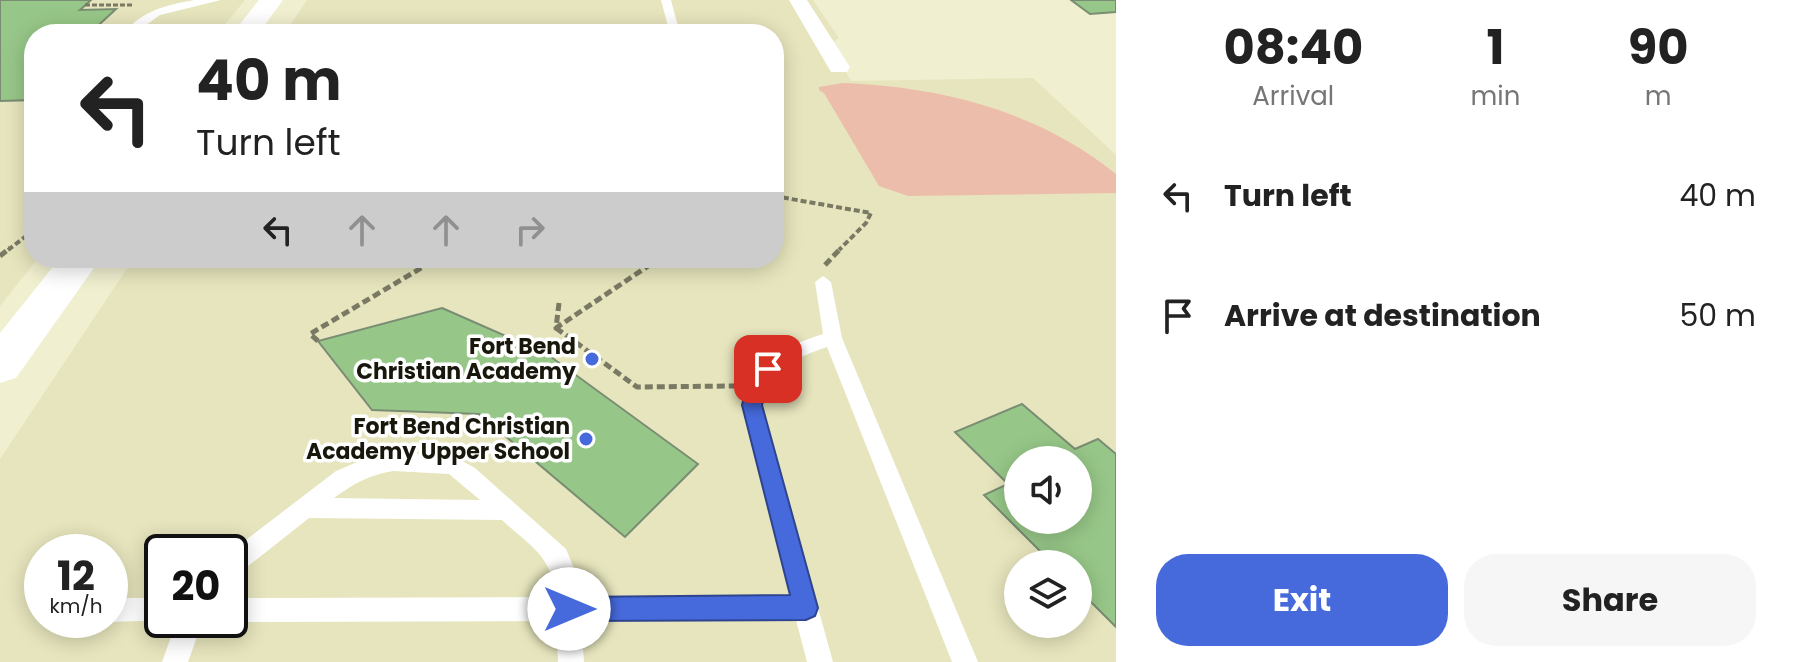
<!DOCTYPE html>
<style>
:root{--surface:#fff;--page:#f6f6f6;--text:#222;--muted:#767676;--accent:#4669dc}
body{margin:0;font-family:Poppins,sans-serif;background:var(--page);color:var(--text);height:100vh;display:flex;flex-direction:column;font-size:30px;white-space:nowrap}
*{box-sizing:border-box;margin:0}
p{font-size:26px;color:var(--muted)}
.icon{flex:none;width:44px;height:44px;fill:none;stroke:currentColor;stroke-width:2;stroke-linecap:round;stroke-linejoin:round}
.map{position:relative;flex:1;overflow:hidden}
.drawer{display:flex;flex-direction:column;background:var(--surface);width:680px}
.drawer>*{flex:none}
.hud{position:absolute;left:24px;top:24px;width:760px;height:244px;border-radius:32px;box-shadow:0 4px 20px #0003;background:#fff;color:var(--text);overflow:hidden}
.fabs{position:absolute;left:1004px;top:446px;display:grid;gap:16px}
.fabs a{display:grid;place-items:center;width:88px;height:88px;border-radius:50%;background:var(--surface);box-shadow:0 4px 20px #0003;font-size:40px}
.speed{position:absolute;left:24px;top:534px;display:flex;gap:16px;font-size:40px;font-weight:700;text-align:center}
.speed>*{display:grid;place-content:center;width:104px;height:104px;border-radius:50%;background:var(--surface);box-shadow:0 4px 20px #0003;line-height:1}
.speed small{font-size:20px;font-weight:400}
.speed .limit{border:4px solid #111;border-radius:12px;background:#fff;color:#111}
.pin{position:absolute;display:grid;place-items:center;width:68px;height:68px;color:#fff;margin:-34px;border-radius:16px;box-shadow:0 4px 12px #0006}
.me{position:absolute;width:88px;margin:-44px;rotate:90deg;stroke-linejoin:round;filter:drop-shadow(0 0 6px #0008)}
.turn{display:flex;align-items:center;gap:28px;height:168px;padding:0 40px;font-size:36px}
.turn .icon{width:104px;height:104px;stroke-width:2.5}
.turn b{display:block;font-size:56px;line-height:68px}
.lanes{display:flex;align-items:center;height:76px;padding:0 40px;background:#0003;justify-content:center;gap:40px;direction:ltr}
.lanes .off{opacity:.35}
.eta{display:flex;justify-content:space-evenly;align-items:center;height:136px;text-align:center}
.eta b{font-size:48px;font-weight:700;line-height:56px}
.primary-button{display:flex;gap:16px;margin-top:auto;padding:16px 40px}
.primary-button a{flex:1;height:92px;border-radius:32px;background:var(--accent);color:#fff;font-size:32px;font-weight:700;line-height:92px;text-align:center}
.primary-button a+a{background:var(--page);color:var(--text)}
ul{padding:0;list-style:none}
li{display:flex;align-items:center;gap:24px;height:120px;padding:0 40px}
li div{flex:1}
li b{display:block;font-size:30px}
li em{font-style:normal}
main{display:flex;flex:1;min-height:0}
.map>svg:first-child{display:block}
.built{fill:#e6e5bd;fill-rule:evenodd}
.green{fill:#edbdab}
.building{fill:#97c788;stroke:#7a8d74;stroke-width:2;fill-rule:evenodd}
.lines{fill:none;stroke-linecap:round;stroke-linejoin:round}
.path-far2{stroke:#7a7964;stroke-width:3;stroke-dasharray:5 2;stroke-linecap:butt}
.path-far1{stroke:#7a7964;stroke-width:4;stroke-dasharray:6 3;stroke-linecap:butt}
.path{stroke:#7a7964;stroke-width:5;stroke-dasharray:8 4;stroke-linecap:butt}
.lane{fill:#fff;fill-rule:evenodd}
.street{fill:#fff;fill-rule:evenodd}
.secondary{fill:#fff;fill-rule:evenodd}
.route{fill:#4669dc;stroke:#2e448f;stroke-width:2}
.poi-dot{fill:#4669dc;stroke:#fff;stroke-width:3}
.labels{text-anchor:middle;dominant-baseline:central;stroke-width:7;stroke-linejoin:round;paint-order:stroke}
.poi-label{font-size:22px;font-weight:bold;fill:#18170c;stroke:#fff;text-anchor:end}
</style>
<main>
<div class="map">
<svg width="1116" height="662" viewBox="0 0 1116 662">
<rect width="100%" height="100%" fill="#f0efcf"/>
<g class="built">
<path d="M 0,0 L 245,0 L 217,34 L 34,34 L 34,258 L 38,258 L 0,306 Z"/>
<path d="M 307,0 L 813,0 L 839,38 L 830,44 L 851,81 L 1033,78 L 1116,155 L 1116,662 L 0,662 L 0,459 L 134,258 L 774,258 L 774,34 L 284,34 ZM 1018,460 L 1078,460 L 1078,520 L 1018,520 ZM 42,552 L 110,552 L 110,620 L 42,620 ZM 162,552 L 230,552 L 230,620 L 162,620 ZM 1018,564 L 1078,564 L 1078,624 L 1018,624 Z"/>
</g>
<path class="green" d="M 843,83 C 942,87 1038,111 1116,174 L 1116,193 L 908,196 L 879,186 L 824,93 L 819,90 L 819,87 Z"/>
<g class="building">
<path d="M 0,0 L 91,0 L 80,10 L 116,9 L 89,34 L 34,34 L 34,67 L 28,72 L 34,72 L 34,100 L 0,101 Z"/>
<path d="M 1071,0 L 1116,0 L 1116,12 L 1090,14 Z"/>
<path d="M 442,308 L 547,354 L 698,464 L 625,537 L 479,414 L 372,410 L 318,341 Z"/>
<path d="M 1022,404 L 1075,449 L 1098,439 L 1116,454 L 1116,627 L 1078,589 L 1078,564 L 1053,564 L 984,495 L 1008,484 L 955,432 ZM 1018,460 L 1078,460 L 1078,520 L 1018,520 Z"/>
</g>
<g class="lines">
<path class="path-far2" d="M 85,5 L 132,5"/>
<g class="path-far1">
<path d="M 774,196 L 871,213 L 866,223 L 839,250"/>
<path d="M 8,250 L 34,230"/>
</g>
<g class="path">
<path d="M 0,256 L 10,248"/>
<path d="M 825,265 L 841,248"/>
<path d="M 559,303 L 556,328 L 654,262"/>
<path d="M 556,328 L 637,387 L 736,386"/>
<path d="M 318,341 L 310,334 L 438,258"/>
</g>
<g class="lane">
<path d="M 194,0 L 221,0 L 160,15 L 134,34 L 123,34 C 141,11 166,5 194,0 Z"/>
<path d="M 661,0 L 671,0 L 680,34 L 670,34 Z"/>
<path d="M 823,276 L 831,282 L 842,338 L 978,662 L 952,662 L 827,347 C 791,359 775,368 762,405 L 833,662 L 807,662 L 796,620 L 581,621 L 584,662 L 558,662 L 556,621 L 230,622 L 224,620 L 230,620 L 230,598 L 555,597 C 553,556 530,546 502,520 L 309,518 L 238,574 L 230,577 L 230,552 L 336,471 L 362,460 L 393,453 L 453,456 L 475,468 L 566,549 L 578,578 L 579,596 L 790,596 L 742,405 C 759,359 778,349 823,334 L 815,282 ZM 393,471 L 449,474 L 480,500 L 334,498 C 353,484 369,475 393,471 Z"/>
<path d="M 110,598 L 162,598 L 162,620 L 168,620 L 110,622 L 104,620 L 110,620 Z"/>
<path d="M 177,620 L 203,620 L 188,662 L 162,662 Z"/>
</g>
<path class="street" d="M 789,0 L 807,0 L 850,67 L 847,72 L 831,72 Z"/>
<g class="secondary">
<path d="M 259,0 L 283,0 L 258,34 L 232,34 Z"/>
<path d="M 60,258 L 101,258 L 16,378 L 0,383 L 0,333 Z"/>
</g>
</g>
<path class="route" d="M 768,361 L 777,369 L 767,387 L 762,405 L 818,608 L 815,616 L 806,620 L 569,621 L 560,618 L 556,609 L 560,600 L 569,597 L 790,595 L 742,405 L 747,386 L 761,364 Z"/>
<g class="poi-dot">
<circle cx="592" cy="359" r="8"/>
<circle cx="586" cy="439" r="8"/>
</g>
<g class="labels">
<g class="poi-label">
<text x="576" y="346">Fort Bend<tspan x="576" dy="25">Christian Academy</tspan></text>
<text x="570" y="426">Fort Bend Christian<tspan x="570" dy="25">Academy Upper School</tspan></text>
</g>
</g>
</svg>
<div class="fabs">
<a><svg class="icon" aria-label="sound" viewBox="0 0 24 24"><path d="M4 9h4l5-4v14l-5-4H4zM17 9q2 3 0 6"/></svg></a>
<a><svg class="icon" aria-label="layers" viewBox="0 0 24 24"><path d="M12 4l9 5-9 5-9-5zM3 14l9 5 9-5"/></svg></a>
</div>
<div class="speed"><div>12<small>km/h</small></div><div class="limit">20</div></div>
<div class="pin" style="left:768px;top:369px;background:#d93025"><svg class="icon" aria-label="arrive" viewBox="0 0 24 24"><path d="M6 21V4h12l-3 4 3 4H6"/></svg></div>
<svg class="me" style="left:569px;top:609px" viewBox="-20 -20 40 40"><circle r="19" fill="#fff"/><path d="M0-13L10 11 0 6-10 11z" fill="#4669dc"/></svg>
<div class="hud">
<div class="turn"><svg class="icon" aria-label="left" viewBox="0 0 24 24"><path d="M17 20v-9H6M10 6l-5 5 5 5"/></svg><div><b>40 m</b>Turn left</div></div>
<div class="lanes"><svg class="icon" aria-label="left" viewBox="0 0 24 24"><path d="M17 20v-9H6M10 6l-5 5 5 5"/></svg><svg class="icon off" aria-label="ahead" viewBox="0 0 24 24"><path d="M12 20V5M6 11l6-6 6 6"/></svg><svg class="icon off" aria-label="ahead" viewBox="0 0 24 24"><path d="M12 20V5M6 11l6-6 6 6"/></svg><svg class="icon off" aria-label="right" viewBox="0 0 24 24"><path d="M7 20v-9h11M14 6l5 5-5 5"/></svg></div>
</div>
</div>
<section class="drawer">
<div class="eta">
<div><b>08:40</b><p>Arrival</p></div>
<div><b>1</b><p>min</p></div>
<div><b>90</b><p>m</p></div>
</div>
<ul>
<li><svg class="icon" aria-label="left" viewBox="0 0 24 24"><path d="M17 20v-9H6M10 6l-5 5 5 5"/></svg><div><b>Turn left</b></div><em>40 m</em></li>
<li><svg class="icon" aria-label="arrive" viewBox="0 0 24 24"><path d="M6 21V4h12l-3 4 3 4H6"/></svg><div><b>Arrive at destination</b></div><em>50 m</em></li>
</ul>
<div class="primary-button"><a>Exit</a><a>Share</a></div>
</section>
</main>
